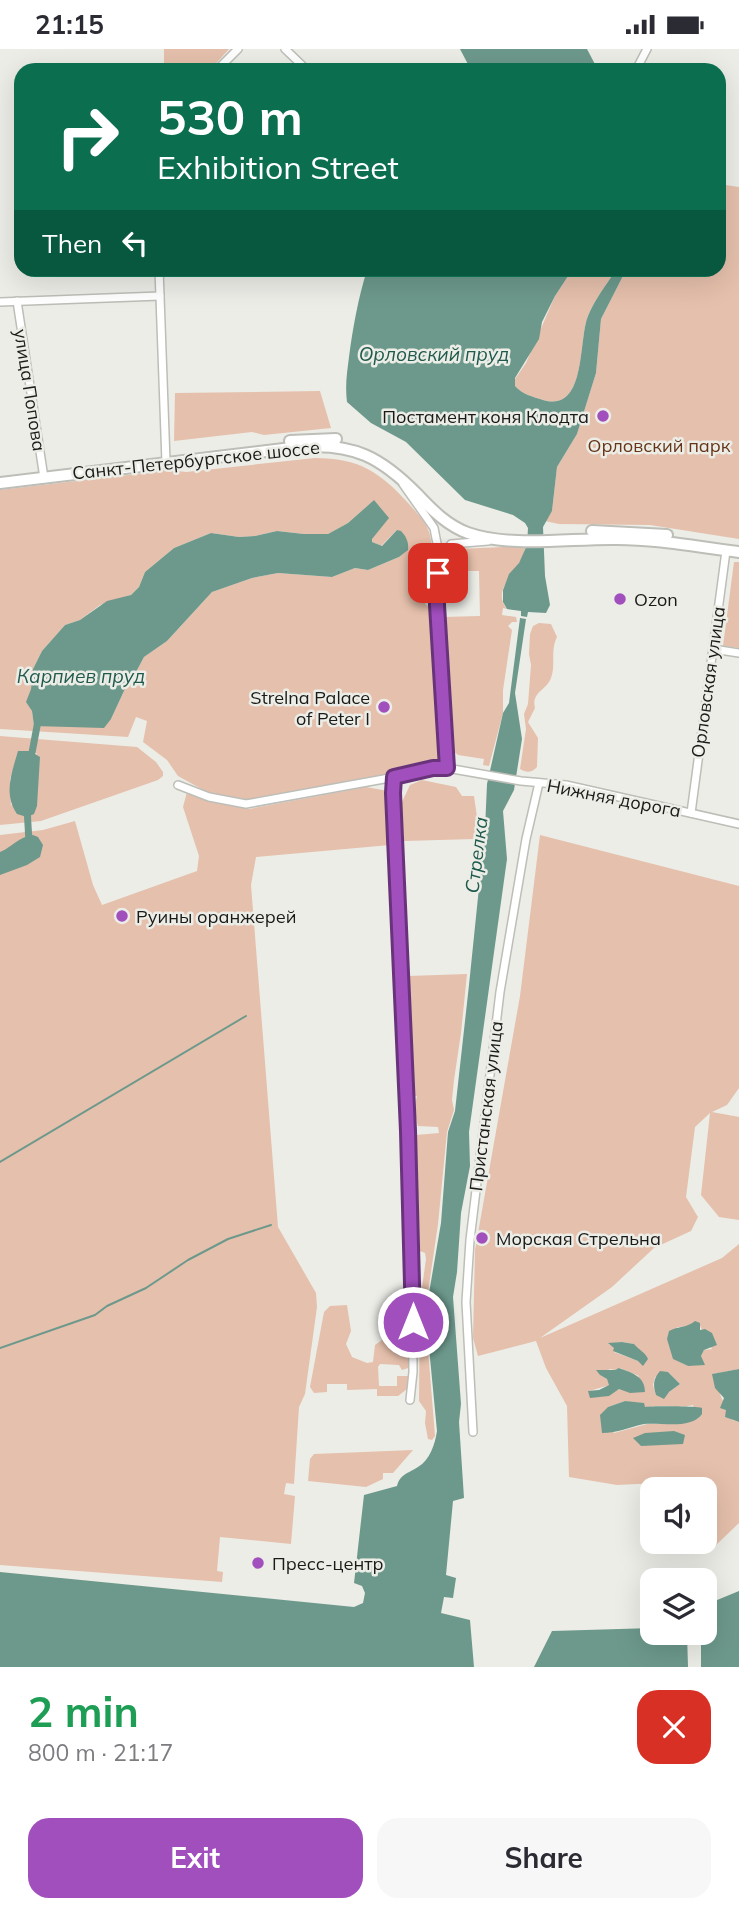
<!DOCTYPE html>
<meta charset="utf-8">
<style>
:root{--surface:#fff;--page:#f7f7f7;--text:#2b2b33;--muted:#7c7c81;--accent:#a24fbe}
body{margin:0;font-family:Mulish,sans-serif;background:var(--page);color:var(--text);height:100vh;display:flex;flex-direction:column;font-size:26px;white-space:nowrap}
*{box-sizing:border-box;margin:0}
p{font-size:23px;color:var(--muted)}
.icon{flex:none;width:38px;height:38px;fill:none;stroke:currentColor;stroke-width:2;stroke-linecap:round;stroke-linejoin:round}
.map{position:relative;height:1618px;overflow:hidden}
.side{display:flex;flex-direction:column;background:var(--surface);flex:1}
.side>*{flex:none}
.guide{position:absolute;left:14px;top:14px;width:712px;height:214px;border-radius:21px;box-shadow:0 7px 28px #0002;background:#0b6e4f;color:#fff;overflow:hidden}
.tools{position:absolute;left:640px;top:1428px;display:grid;gap:14px}
.tools a{display:grid;place-items:center;width:77px;height:77px;border-radius:14px;background:var(--surface);box-shadow:0 7px 28px #0002;font-size:35px}
.pin{position:absolute;display:grid;place-items:center;width:60px;height:60px;color:#fff;margin:-30px;border-radius:14px;box-shadow:0 4px 10px #0006}
.me{position:absolute;width:77px;margin:-38px;rotate:0deg;stroke-linejoin:round;filter:drop-shadow(0 0 5px #0008)}
.turn{display:flex;align-items:center;gap:24px;height:147px;padding:0 28px;font-size:32px}
.turn .icon{width:91px;height:91px;stroke-width:2.5}
.turn b{display:block;font-size:49px;line-height:60px}
.then{display:flex;align-items:center;height:66px;padding:0 28px;background:#0003;gap:14px;font-size:26px}
.round{display:grid;place-items:center;flex:none;width:74px;height:74px;border-radius:21px;background:var(--page)}
.headline{display:flex;align-items:center;justify-content:space-between;height:119px;padding:0 28px}
h1{font-size:42px;font-weight:700;line-height:52px;color:#1e9e55}
.primary-button{display:flex;gap:14px;margin-top:auto;padding:14px 28px}
.primary-button a{flex:1;height:80px;border-radius:21px;background:var(--accent);color:#fff;font-size:28px;font-weight:700;line-height:80px;text-align:center}
.primary-button a+a{background:var(--page);color:var(--text)}
.status{display:flex;justify-content:space-between;align-items:center;height:49px;padding:0 35px;background:var(--surface);direction:ltr}
.status svg{height:19px;fill:currentColor}
.map>svg:first-child{display:block}
.green{fill:#e5c0ac;fill-rule:evenodd}
.water{fill:#6d998c}
.pier{fill:#ecede7}
.lines{fill:none;stroke-linecap:round;stroke-linejoin:round}
.stream{stroke:#6d998c;stroke-width:2}
.canal{stroke:#6d998c;stroke-width:7}
.street-casing{stroke:#bebeb8;stroke-width:10}
.primary-casing{stroke:#bebeb8;stroke-width:14}
.street{stroke:#fff;stroke-width:7}
.primary{stroke:#fff;stroke-width:10}
.route-casing{stroke:#69337c;stroke-width:18}
.route{stroke:#a24fbe;stroke-width:12}
.poi-dot{fill:#a24fbe;stroke:#ecede7;stroke-width:2.5}
.labels{text-anchor:middle;dominant-baseline:central;stroke-width:5;stroke-linejoin:round;paint-order:stroke}
.street-label{font-size:18px;fill:#1a1a18;stroke:#ecede7}
.poi-label{font-size:18px;fill:#1a1a18;stroke:#ecede7;text-anchor:start}
.park-label{font-size:18px;fill:#663517;stroke:#ecede7}
.water-label{font-size:19px;font-style:italic;fill:#1f5a4d;stroke:#ecede7}
</style>
<div class="status"><b>21:15</b><svg viewBox="0 0 49 12"><path d="M0 12V9h3v3zM5 12V6h3v6zM10 12V3h3v9zM15 12V0h3v12zM26 1h20v11H26zM47 4h2v5h-2z"/></svg></div>
<div class="map">
<svg width="739" height="1618" viewBox="0 0 739 1618">
<rect width="100%" height="100%" fill="#ecede7"/>
<g class="green">
<path d="M 164,0 L 229,0 L 210,21 L 164,21 Z"/>
<path d="M 719,135 L 739,138 L 739,490 L 650,476 L 559,475 L 545,472 L 552,462 L 557,418 L 577,385 L 596,324 L 601,270 L 626,221 L 719,220 Z"/>
<path d="M 572,221 L 616,221 C 606,236 595,250 588,267 C 578,291 587,364 543,351 C 533,348 522,345 515,337 L 515,330 L 526,314 L 555,247 Z"/>
<path d="M 320,342 L 331,379 L 264,386 L 252,383 L 174,392 L 175,344 Z"/>
<path d="M 315,409 C 359,409 380,423 409,455 C 417,464 427,474 430,486 C 432,495 431,505 431,514 L 435,514 L 434,541 L 429,544 L 425,555 L 430,559 L 441,703 L 439,709 L 434,714 L 394,724 L 245,751 L 207,743 L 178,727 L 167,711 L 143,693 L 147,672 L 136,668 L 128,688 L 0,680 L 0,441 L 170,421 L 186,423 ZM 374,451 L 372,493 L 381,497 L 397,481 L 407,501 L 399,508 L 368,521 L 355,519 L 332,528 L 278,524 L 252,529 L 212,543 L 167,592 L 144,608 L 136,623 L 130,629 L 111,670 L 34,677 L 32,662 L 27,653 L 31,640 L 33,620 L 42,602 L 65,576 L 80,571 L 100,556 L 131,546 L 139,538 L 145,523 L 174,499 L 211,484 L 239,488 L 255,487 L 277,482 L 304,485 L 328,485 L 348,474 Z"/>
<path d="M 526,497 C 524,503 522,509 519,514 C 511,528 493,543 507,560 L 503,559 L 502,566 L 516,568 L 517,573 L 512,573 L 508,577 L 512,581 L 503,641 L 503,664 L 489,717 L 483,716 L 484,710 L 458,706 L 450,699 L 442,568 L 480,567 L 479,522 L 446,522 L 450,507 L 457,500 Z"/>
<path d="M 734,513 L 739,513 L 739,599 L 723,597 Z"/>
<path d="M 539,574 L 551,575 L 557,588 C 550,602 556,616 551,629 C 546,642 531,643 535,659 L 528,673 L 538,689 L 537,718 C 531,724 527,724 520,720 L 526,680 L 524,665 L 528,655 L 531,616 L 529,605 L 530,585 L 533,577 Z"/>
<path d="M 0,687 L 137,698 L 156,713 L 163,723 L 163,727 L 158,731 L 41,772 L 0,776 ZM 19,702 L 37,704 L 11,757 L 10,730 Z"/>
<path d="M 422,731 L 456,738 L 462,747 L 474,747 L 478,775 L 475,790 L 404,792 L 401,755 L 410,736 Z"/>
<path d="M 366,738 L 388,742 L 391,751 L 390,796 L 256,808 L 251,836 L 278,1178 L 316,1244 L 317,1258 L 305,1345 L 299,1358 L 294,1435 L 286,1434 L 284,1445 L 295,1447 L 291,1495 L 220,1488 L 217,1522 L 223,1523 L 222,1533 L 0,1516 L 0,786 L 43,781 L 75,772 L 93,836 L 102,856 L 197,822 L 199,807 L 183,758 L 187,743 L 208,752 L 249,760 Z"/>
<path d="M 540,786 L 739,837 L 739,1039 L 727,1056 L 712,1063 L 739,1068 L 739,1171 L 719,1168 L 701,1146 L 710,1064 L 695,1078 L 686,1148 L 698,1168 L 691,1182 L 654,1199 L 612,1238 L 540,1289 L 722,1209 L 739,1195 L 739,1320 L 713,1325 C 718,1341 724,1356 732,1371 L 739,1373 L 739,1474 L 715,1497 L 700,1498 L 700,1493 L 705,1493 L 705,1440 L 698,1440 L 698,1432 L 617,1436 L 569,1428 L 567,1357 L 546,1319 L 536,1292 L 478,1307 L 473,1289 L 475,1201 L 520,947 ZM 700,1277 L 712,1300 L 704,1301 L 701,1307 L 688,1317 L 674,1310 L 677,1278 ZM 622,1293 L 634,1295 L 639,1302 L 638,1312 L 614,1303 L 615,1299 L 609,1295 ZM 620,1319 L 639,1327 L 624,1340 L 589,1342 L 610,1336 L 607,1330 L 600,1326 L 610,1320 L 615,1321 ZM 668,1323 L 680,1335 L 669,1343 L 656,1346 L 653,1336 L 655,1328 ZM 625,1352 L 645,1359 C 656,1354 678,1360 693,1356 L 699,1369 L 676,1374 L 647,1375 L 614,1384 L 608,1358 Z"/>
<path d="M 467,925 L 461,984 L 454,1031 L 452,1051 L 454,1061 L 447,1083 L 438,1175 L 427,1250 L 427,1288 L 435,1387 L 432,1391 L 428,1390 L 425,1374 L 426,1362 L 419,1352 L 420,1253 L 426,1210 L 425,1204 L 420,1202 L 416,1086 L 439,1084 L 438,1078 L 418,1077 C 415,1067 414,1058 417,1047 L 414,1047 L 408,927 Z"/>
<path d="M 387,1252 L 410,1252 L 410,1316 L 408,1319 L 402,1321 L 399,1316 L 380,1315 L 378,1318 L 379,1337 L 397,1337 L 397,1327 L 409,1327 L 407,1340 L 398,1347 L 377,1347 L 377,1340 L 347,1341 L 347,1335 L 327,1335 L 327,1343 L 314,1344 L 310,1338 L 324,1263 L 330,1257 L 347,1256 L 351,1282 L 346,1295 L 352,1308 L 367,1314 L 373,1313 L 375,1296 L 385,1289 Z"/>
<path d="M 413,1401 L 393,1424 L 383,1424 L 383,1430 L 366,1438 L 308,1432 L 310,1410 L 314,1405 Z"/>
</g>
<g class="water">
<path d="M 460,0 L 587,0 L 598,21 L 471,21 Z"/>
<path d="M 367,221 L 572,221 L 555,247 L 542,273 L 539,290 L 515,329 L 515,337 C 522,345 533,348 543,351 C 587,364 578,291 588,267 C 595,250 606,236 616,221 L 626,221 L 601,270 L 596,324 L 577,385 L 557,418 L 552,462 L 543,478 L 545,527 L 550,556 L 546,564 L 528,563 L 527,568 L 521,567 L 521,562 L 507,560 L 503,553 L 503,541 L 509,525 L 519,514 L 527,496 L 528,479 L 525,474 L 513,466 L 465,451 L 406,393 L 371,374 L 347,353 C 345,336 347,324 349,308 C 353,278 358,250 367,221 Z"/>
<path d="M 374,451 L 389,469 L 372,490 L 372,493 L 382,497 L 397,481 L 401,482 C 406,487 409,493 408,501 L 399,508 L 368,521 L 355,519 L 332,528 L 278,524 L 252,529 L 212,543 L 167,592 L 144,608 L 136,623 L 130,629 L 111,670 L 104,679 L 34,677 L 32,662 L 26,653 L 31,640 L 33,620 L 42,602 L 65,576 L 80,571 L 107,552 L 131,546 L 139,538 L 145,523 L 174,499 L 211,484 L 239,488 L 255,487 L 277,482 L 304,485 L 328,485 L 348,474 Z"/>
<path d="M 520,569 L 526,570 L 515,644 L 522,690 L 514,741 L 503,762 L 507,810 L 469,1083 L 470,1117 L 461,1164 L 457,1223 L 453,1248 L 461,1355 L 459,1373 L 464,1449 L 453,1452 L 446,1526 L 456,1529 L 453,1549 L 444,1548 L 441,1564 L 470,1571 L 474,1618 L 0,1618 L 0,1523 L 354,1558 L 363,1554 L 365,1544 L 362,1537 L 354,1534 L 364,1446 L 397,1437 C 400,1425 409,1424 418,1418 C 430,1411 435,1395 437,1382 L 428,1288 L 428,1250 L 441,1174 L 448,1083 L 455,1062 L 469,936 L 485,780 L 487,735 L 503,664 L 509,654 Z"/>
<path d="M 18,702 L 30,702 L 40,708 L 37,757 L 34,765 L 27,768 L 17,765 C 3,745 12,723 18,702 Z"/>
<path d="M 33,786 L 38,788 L 43,796 L 40,808 L 27,816 L 0,826 L 0,803 C 14,797 18,788 33,786 Z"/>
<path d="M 695,1272 L 700,1274 L 700,1281 L 705,1280 L 712,1284 L 717,1296 L 704,1301 L 701,1307 L 705,1316 L 688,1317 L 673,1310 L 667,1290 L 669,1282 C 678,1277 687,1279 695,1272 Z"/>
<path d="M 622,1293 L 634,1295 C 639,1301 645,1303 648,1310 L 643,1317 L 638,1312 L 613,1302 L 614,1299 L 608,1294 Z"/>
<path d="M 619,1319 C 632,1324 645,1327 645,1343 L 630,1344 L 619,1340 L 609,1347 L 590,1349 L 588,1342 L 599,1341 L 609,1336 L 607,1330 L 600,1326 L 596,1321 L 615,1321 Z"/>
<path d="M 739,1320 L 739,1373 L 725,1368 L 726,1361 L 720,1359 L 724,1349 L 715,1339 L 712,1325 Z"/>
<path d="M 660,1322 L 668,1323 L 680,1335 L 669,1343 L 664,1350 L 656,1346 C 653,1336 653,1330 660,1322 Z"/>
<path d="M 625,1352 L 644,1354 L 645,1358 C 650,1357 697,1357 702,1359 L 702,1365 C 691,1381 661,1373 644,1375 C 629,1378 618,1384 602,1384 L 600,1366 L 608,1358 Z"/>
<path d="M 674,1382 L 685,1386 L 683,1395 L 641,1397 L 633,1389 L 645,1384 Z"/>
<path d="M 739,1542 L 739,1618 L 534,1618 L 552,1582 L 653,1579 L 653,1584 L 705,1584 L 705,1556 Z"/>
</g>
<path class="pier" d="M 687,1584 L 701,1584 L 701,1618 L 688,1618 Z"/>
<g class="lines">
<g class="stream">
<path d="M 0,1113 L 246,967"/>
<path d="M 0,1299 L 95,1266 L 107,1257 L 146,1239 L 188,1211 L 228,1190 L 271,1176"/>
</g>
<g class="canal">
<path d="M 31,709 L 38,672"/>
<path d="M 27,759 L 29,793"/>
</g>
<g class="street-casing">
<g id="street">
<path d="M 285,0 L 307,21"/>
<path d="M 217,21 L 238,0"/>
<path d="M 636,21 L 647,0"/>
<path d="M 159,220 L 166,413"/>
<path d="M 298,220 L 309,223"/>
<path d="M 17,252 L 44,429"/>
<path d="M 0,253 L 160,247"/>
<path d="M 403,435 L 434,479 L 440,510"/>
<path d="M 713,600 L 739,604"/>
<path d="M 447,719 L 437,543 L 440,511 L 451,495 L 488,492"/>
<path d="M 395,728 L 393,744 L 412,1178 L 413,1323 L 410,1351"/>
<path d="M 178,736 L 209,748 L 246,755 L 395,728 L 433,719 L 447,719 L 521,732 L 566,736 L 739,775"/>
<path d="M 691,764 L 726,502"/>
<path d="M 473,1383 L 466,1253 L 470,1191 L 500,943 L 526,790 L 539,734"/>
</g>
</g>
<g class="primary-casing">
<g id="primary">
<path d="M 290,392 L 336,390"/>
<path d="M 0,434 L 300,398 C 353,393 382,409 418,446 C 432,461 448,477 468,484 C 510,499 572,489 617,490 C 658,490 698,498 739,503"/>
<path d="M 592,482 L 667,486"/>
</g>
</g>
<use href="#street" class="street"/>
<use href="#primary" class="primary"/>
</g>
<g class="lines">
<g class="route-casing">
<path id="route" d="M 413,1273 L 408,1082 L 393,744 L 394,728 L 433,719 L 447,719 L 437,556 L 438,524"/>
</g>
<use href="#route" class="route"/>
</g>
<g class="poi-dot">
<circle cx="603" cy="367" r="7"/>
<circle cx="620" cy="550" r="7"/>
<circle cx="384" cy="658" r="7"/>
<circle cx="122" cy="867" r="7"/>
<circle cx="482" cy="1189" r="7"/>
<circle cx="258" cy="1514" r="7"/>
</g>
<g class="labels">
<g class="street-label">
<text transform="translate(30 341) rotate(81)">улица Попова</text>
<text transform="translate(196 411) rotate(-6)">Санкт-Петербургское шоссе</text>
<text transform="translate(708 633) rotate(-82)">Орловская улица</text>
<text transform="translate(614 749) rotate(11)">Нижняя дорога</text>
<text transform="translate(486 1057) rotate(-83)">Пристанская улица</text>
</g>
<g class="poi-label">
<text x="589" y="367" text-anchor="end">Постамент коня Клодта</text>
<text x="634" y="550">Ozon</text>
<text x="370" y="648" text-anchor="end">Strelna Palace<tspan x="370" dy="21">of Peter I</tspan></text>
<text x="136" y="867">Руины оранжерей</text>
<text x="496" y="1189">Морская Стрельна</text>
<text x="272" y="1514">Пресс-центр</text>
</g>
<g class="park-label">
<text x="659" y="396">Орловский парк</text>
</g>
<g class="water-label">
<text x="434" y="305">Орловский пруд</text>
<text x="81" y="627">Карпиев пруд</text>
<text transform="translate(476 806) rotate(-83)">Стрелка</text>
</g>
</g>
</svg>
<div class="tools">
<a><svg class="icon" aria-label="sound" viewBox="0 0 24 24"><path d="M4 9h4l5-4v14l-5-4H4zM17 9q2 3 0 6"/></svg></a>
<a><svg class="icon" aria-label="layers" viewBox="0 0 24 24"><path d="M12 4l9 5-9 5-9-5zM3 14l9 5 9-5"/></svg></a>
</div>
<div class="pin" style="left:438px;top:524px;background:#d93025"><svg class="icon" aria-label="arrive" viewBox="0 0 24 24"><path d="M6 21V4h12l-3 4 3 4H6"/></svg></div>
<svg class="me" style="left:413px;top:1273px" viewBox="-20 -20 40 40"><circle r="17" fill="#a24fbe" stroke="#fff" stroke-width="3"/><path d="M0-11L8 9 0 5-8 9z" fill="#fff"/></svg>
<div class="guide">
<div class="turn"><svg class="icon" aria-label="right" viewBox="0 0 24 24"><path d="M7 20v-9h11M14 6l5 5-5 5"/></svg><div><b>530 m</b>Exhibition Street</div></div>
<div class="then">Then<svg class="icon" aria-label="left" viewBox="0 0 24 24"><path d="M17 20v-9H6M10 6l-5 5 5 5"/></svg></div>
</div>
</div>
<section class="side">
<div class="headline"><div><h1>2 min</h1><p>800 m · 21:17</p></div><a class="round" style="background:#d93025;color:#fff"><svg class="icon" aria-label="close" viewBox="0 0 24 24"><path d="M6 6l12 12M18 6L6 18"/></svg></a></div>
<div class="primary-button"><a>Exit</a><a>Share</a></div>
</section>
